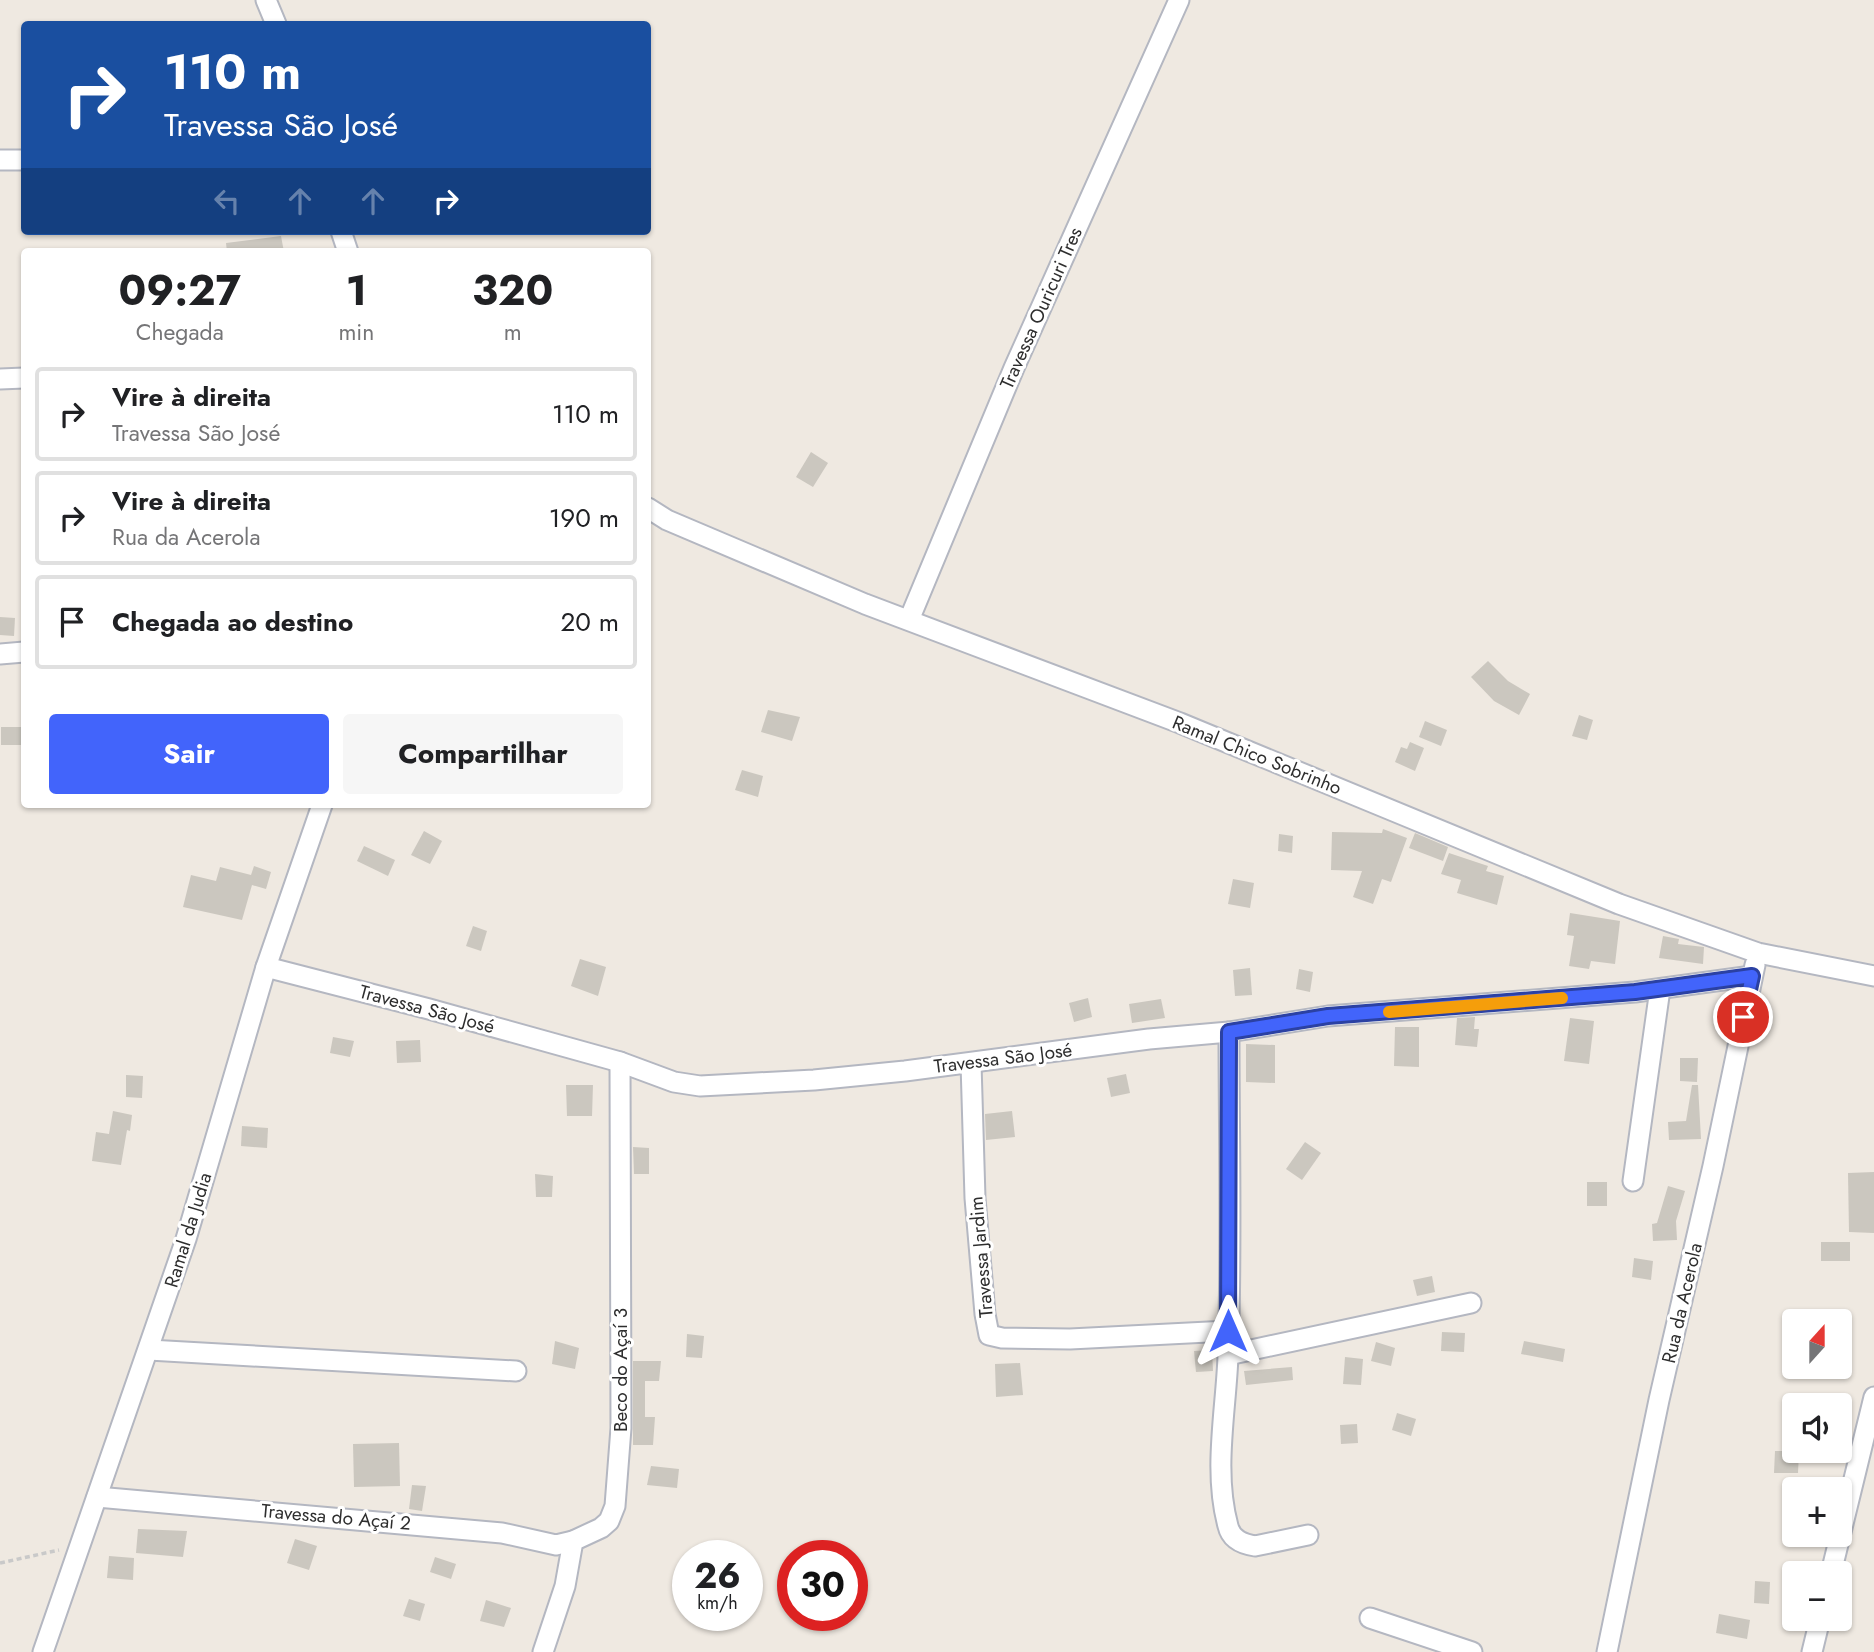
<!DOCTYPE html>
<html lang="pt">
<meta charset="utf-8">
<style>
:root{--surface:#fff;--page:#f6f6f6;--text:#202124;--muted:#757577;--line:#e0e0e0;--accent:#4264fb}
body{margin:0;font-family:Jost,sans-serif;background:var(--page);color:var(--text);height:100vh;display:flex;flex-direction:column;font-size:26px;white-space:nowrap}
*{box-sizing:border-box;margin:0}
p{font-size:23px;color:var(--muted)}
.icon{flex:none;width:38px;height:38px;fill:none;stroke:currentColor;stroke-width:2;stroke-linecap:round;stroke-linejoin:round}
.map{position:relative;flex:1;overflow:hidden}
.panel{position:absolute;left:21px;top:248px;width:630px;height:560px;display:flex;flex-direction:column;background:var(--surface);border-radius:7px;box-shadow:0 2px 5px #0004}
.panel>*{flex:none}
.hud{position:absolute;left:21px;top:21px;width:630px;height:214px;border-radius:7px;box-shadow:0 2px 5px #0004;background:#1a4fa0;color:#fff;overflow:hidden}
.needle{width:46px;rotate:21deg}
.controls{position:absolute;left:1782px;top:1309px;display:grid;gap:14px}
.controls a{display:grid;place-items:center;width:70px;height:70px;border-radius:7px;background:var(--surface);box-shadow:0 2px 5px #0004;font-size:35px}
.speed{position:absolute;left:672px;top:1540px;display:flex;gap:14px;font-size:35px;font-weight:700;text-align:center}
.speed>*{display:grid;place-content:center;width:91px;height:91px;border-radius:50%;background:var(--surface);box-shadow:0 2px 5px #0004;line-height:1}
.speed small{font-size:18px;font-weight:400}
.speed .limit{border:10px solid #d22;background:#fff;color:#111}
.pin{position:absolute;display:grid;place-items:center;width:60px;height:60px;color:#fff;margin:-30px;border:4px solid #fff;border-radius:50%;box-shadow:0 2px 7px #0007}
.me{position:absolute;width:77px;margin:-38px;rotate:0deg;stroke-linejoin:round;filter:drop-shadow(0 0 5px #0008)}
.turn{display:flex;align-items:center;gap:24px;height:147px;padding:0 28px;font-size:32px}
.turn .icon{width:91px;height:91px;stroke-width:2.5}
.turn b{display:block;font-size:49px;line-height:60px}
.lanes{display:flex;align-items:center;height:66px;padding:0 28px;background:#0003;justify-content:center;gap:35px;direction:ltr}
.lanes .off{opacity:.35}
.eta{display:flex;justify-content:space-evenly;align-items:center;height:119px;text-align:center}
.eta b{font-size:42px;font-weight:700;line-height:49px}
.action{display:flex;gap:14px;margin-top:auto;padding:14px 28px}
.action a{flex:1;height:80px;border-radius:7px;background:var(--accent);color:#fff;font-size:28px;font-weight:700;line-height:80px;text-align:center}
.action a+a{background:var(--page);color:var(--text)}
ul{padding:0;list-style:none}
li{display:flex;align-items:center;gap:21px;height:94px;margin:0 14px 10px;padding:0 14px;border:4px solid var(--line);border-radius:7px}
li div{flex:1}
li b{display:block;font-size:26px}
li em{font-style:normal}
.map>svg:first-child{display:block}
.building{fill:#cbc7bf}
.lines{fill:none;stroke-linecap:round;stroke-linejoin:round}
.minor-casing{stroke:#b4b7c1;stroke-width:23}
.path{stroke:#c9c9c9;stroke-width:3.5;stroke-dasharray:5 3.5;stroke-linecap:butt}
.minor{stroke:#fff;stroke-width:19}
.route-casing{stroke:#2b41a3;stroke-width:18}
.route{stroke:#4264fb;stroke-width:12}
.slow{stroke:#f59e0b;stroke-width:12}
.labels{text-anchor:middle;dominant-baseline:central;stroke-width:6;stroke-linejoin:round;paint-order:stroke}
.street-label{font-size:19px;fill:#2e2e2e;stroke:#fff}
</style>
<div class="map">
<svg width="1874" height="1652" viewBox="0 0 1874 1652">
<rect width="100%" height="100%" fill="#efe9e1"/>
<g class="building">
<path d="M 281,236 L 284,252 L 227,252 L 226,243 Z"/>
<path d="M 811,452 L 828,463 L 813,487 L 796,477 Z"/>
<path d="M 0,617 L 15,618 L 14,636 L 0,635 Z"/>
<path d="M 1488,661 L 1508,681 L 1530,694 L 1519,715 L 1494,701 L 1471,677 Z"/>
<path d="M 768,710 L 800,717 L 792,741 L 761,732 Z"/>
<path d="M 1579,715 L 1593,720 L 1587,740 L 1572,736 Z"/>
<path d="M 1425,721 L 1447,730 L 1441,746 L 1419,737 Z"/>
<rect x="1" y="727" width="23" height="18"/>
<path d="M 1410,742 L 1424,748 L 1415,771 L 1395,762 L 1401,747 L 1407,749 Z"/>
<path d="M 742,770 L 763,776 L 758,797 L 735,790 Z"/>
<path d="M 1383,829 L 1407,838 L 1391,882 L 1382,879 L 1373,904 L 1353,897 L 1362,871 L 1331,870 L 1332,832 L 1382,833 Z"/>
<path d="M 424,831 L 442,841 L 430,864 L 411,855 Z"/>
<path d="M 1415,833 L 1448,847 L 1443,861 L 1409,848 Z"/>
<path d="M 1279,834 L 1293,836 L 1292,853 L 1278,851 Z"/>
<path d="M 364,846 L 395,860 L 388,876 L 357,861 Z"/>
<path d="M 1449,853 L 1488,866 L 1486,871 L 1504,876 L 1497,905 L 1457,893 L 1461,880 L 1441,874 Z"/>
<path d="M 254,866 L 271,872 L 266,889 L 252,885 L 242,920 L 183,907 L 191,875 L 216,881 L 220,867 L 251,875 Z"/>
<path d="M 1233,879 L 1254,883 L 1250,908 L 1228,904 Z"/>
<path d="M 1570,913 L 1620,921 L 1615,964 L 1591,961 L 1589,969 L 1569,966 L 1574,936 L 1567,935 Z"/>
<path d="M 473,926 L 487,931 L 481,951 L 466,946 Z"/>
<path d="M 1663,936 L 1679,939 L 1678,944 L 1704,947 L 1703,964 L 1659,958 Z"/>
<path d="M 580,959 L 606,967 L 598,996 L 571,986 Z"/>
<path d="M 1250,968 L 1252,995 L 1235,996 L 1233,970 Z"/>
<path d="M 1299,969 L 1313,972 L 1310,992 L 1296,989 Z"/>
<path d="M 1088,998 L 1092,1017 L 1074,1022 L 1069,1003 Z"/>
<path d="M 1161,999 L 1165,1018 L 1132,1023 L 1129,1004 Z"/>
<path d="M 1475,1017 L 1474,1029 L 1479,1029 L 1477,1047 L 1455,1045 L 1457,1018 Z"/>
<path d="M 1570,1018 L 1594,1021 L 1589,1064 L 1564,1061 Z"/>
<path d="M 1395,1027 L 1419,1027 L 1419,1067 L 1394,1066 Z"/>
<path d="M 333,1037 L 354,1041 L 350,1057 L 330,1053 Z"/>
<path d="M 420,1040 L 421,1062 L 397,1063 L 396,1041 Z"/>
<path d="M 1246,1044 L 1275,1045 L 1275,1083 L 1246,1082 Z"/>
<path d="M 1680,1058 L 1698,1058 L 1697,1082 L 1680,1081 Z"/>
<path d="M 1126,1074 L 1130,1093 L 1111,1097 L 1107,1078 Z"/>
<path d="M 126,1075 L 143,1076 L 142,1098 L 126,1097 Z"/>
<path d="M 566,1085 L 593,1085 L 592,1116 L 567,1116 Z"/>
<path d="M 1692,1085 L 1698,1085 L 1701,1139 L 1669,1140 L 1668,1122 L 1686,1121 Z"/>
<path d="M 113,1111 L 132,1115 L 130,1131 L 127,1130 L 121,1165 L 92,1161 L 96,1132 L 109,1134 Z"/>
<path d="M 1012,1111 L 1015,1137 L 986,1140 L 985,1114 Z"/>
<path d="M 242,1126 L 268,1128 L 267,1148 L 241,1146 Z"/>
<path d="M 1305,1142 L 1321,1153 L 1302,1180 L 1286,1169 Z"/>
<path d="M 633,1147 L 649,1148 L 649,1174 L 634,1174 Z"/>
<path d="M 1874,1172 L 1874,1233 L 1849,1232 L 1848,1173 Z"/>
<path d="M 535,1174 L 553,1176 L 552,1197 L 536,1197 Z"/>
<rect x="1587" y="1182" width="20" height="24"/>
<path d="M 1668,1186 L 1685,1191 L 1676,1221 L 1677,1240 L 1653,1241 L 1652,1224 L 1657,1223 Z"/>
<rect x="1821" y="1242" width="29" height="19"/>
<path d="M 1634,1258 L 1653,1261 L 1651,1280 L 1632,1277 Z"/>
<path d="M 1432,1276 L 1435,1292 L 1417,1296 L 1413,1280 Z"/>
<path d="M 1442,1332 L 1465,1333 L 1464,1352 L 1441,1351 Z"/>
<path d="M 687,1334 L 704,1336 L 702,1358 L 686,1357 Z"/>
<path d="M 555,1341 L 579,1348 L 575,1369 L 552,1364 Z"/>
<path d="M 1524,1341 L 1565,1349 L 1563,1362 L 1521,1354 Z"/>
<path d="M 1376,1342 L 1395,1348 L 1391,1366 L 1371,1361 Z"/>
<path d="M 1212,1350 L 1213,1371 L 1196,1372 L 1194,1351 Z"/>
<path d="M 1345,1357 L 1363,1359 L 1361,1385 L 1343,1384 Z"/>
<path d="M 633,1361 L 661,1361 L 659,1381 L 645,1381 L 645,1417 L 655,1417 L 653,1445 L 633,1445 Z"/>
<path d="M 1020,1363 L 1023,1395 L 996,1397 L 995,1364 Z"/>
<path d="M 1292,1367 L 1293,1380 L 1246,1385 L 1244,1371 Z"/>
<path d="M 1397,1413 L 1416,1419 L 1411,1436 L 1392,1430 Z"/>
<path d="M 1357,1424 L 1358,1443 L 1341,1444 L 1340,1425 Z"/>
<path d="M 399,1443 L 400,1486 L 354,1487 L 353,1444 Z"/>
<path d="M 1775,1451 L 1799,1451 L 1798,1473 L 1774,1473 Z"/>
<path d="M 651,1466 L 679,1469 L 677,1488 L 647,1485 Z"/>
<path d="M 412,1485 L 426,1486 L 422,1511 L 409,1509 Z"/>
<path d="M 138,1529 L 187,1531 L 183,1557 L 136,1553 Z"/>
<path d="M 295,1539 L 317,1546 L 309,1570 L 287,1563 Z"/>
<path d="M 109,1556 L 134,1558 L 133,1580 L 107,1578 Z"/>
<path d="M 435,1557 L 456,1564 L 451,1579 L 430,1572 Z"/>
<path d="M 1755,1581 L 1770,1582 L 1769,1604 L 1754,1603 Z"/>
<path d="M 409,1599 L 425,1604 L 420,1621 L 403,1616 Z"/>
<path d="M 486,1600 L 511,1608 L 504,1627 L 480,1621 Z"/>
<path d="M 1719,1614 L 1750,1620 L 1747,1639 L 1716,1633 Z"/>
</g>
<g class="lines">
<g class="minor-casing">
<g id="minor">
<path d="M 266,0 L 276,24"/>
<path d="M 0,160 L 24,160"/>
<path d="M 341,231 L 348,252"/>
<path d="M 0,379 L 24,378"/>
<path d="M 648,508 L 667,520 L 865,604 L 1180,723 L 1619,904 L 1758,953 L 1874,976"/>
<path d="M 909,620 L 1014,368 L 1179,0"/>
<path d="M 0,654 L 24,652"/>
<path d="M 266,967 L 429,1009 L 620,1062 L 674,1082 L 700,1086 L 814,1080 L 905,1071 L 1149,1039 L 1229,1032 L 1328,1016 L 1635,992 L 1752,976"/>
<path d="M 1229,1032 C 1229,1140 1232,1248 1228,1356 C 1226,1411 1213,1471 1228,1526 C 1231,1539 1242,1544 1255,1546 L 1308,1535"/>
<path d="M 971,1063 L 975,1198 L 985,1314 L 989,1335 L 1002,1338 L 1070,1339 L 1228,1331"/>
<path d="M 1633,1181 L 1660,989"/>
<path d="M 149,1350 L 516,1371"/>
<path d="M 1228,1355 L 1471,1303"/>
<path d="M 97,1497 L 502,1533 L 556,1545 L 573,1541"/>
<path d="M 1831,1573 L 1874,1397"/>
<path d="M 1370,1618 L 1472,1652"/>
<path d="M 43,1652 L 186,1239 L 266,967 L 322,805"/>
<path d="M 543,1652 L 565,1586 L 573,1541 L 601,1528 L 609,1521 L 615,1506 L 621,1428 L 620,1062"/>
<path d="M 1607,1652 L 1659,1400 L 1713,1166 L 1755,965"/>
<path d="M 1812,1652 L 1820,1619"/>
</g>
</g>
<path class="path" d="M 0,1563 L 59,1550"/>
<use href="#minor" class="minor"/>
</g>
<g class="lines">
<g class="route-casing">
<path id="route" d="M 1228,1331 L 1229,1032 L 1328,1016 L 1635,992 L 1752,976 L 1743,1017"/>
</g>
<use href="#route" class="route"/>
<path class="slow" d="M 1389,1012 L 1562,998"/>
</g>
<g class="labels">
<g class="street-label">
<text transform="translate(1041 308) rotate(-66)">Travessa Ouricuri Tres</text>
<text transform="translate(1257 755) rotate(22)">Ramal Chico Sobrinho</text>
<text transform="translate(427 1009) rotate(15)">Travessa São José</text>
<text transform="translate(1003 1058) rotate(-7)">Travessa São José</text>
<text transform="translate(188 1230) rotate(-73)">Ramal da Judia</text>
<text transform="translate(981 1257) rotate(-95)">Travessa Jardim</text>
<text transform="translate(1682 1303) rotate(-77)">Rua da Acerola</text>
<text transform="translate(620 1370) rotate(-90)">Beco do Açaí 3</text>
<text transform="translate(336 1517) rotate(5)">Travessa do Açaí 2</text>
</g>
</g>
</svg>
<div class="controls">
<a><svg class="needle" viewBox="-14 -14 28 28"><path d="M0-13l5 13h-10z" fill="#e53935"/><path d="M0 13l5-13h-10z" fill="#757577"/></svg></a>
<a><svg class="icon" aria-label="sound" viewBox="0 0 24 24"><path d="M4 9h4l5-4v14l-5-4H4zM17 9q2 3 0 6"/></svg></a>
<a>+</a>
<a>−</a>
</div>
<div class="speed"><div>26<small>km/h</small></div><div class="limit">30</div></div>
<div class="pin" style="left:1743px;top:1017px;background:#d93025"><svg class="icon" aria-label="arrive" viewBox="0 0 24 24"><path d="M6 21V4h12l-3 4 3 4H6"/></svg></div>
<svg class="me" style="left:1228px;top:1331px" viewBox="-20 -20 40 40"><path d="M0-17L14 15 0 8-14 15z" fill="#4264fb" stroke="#fff" stroke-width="4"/></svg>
<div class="hud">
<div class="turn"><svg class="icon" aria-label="right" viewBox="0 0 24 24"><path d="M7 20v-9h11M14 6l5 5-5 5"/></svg><div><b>110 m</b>Travessa São José</div></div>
<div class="lanes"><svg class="icon off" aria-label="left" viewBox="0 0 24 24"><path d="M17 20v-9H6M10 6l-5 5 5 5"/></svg><svg class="icon off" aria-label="ahead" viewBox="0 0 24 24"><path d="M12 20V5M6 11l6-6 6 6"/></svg><svg class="icon off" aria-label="ahead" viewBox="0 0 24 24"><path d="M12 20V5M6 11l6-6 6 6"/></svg><svg class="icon" aria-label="right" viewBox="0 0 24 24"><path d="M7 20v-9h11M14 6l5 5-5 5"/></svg></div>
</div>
<section class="panel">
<div class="eta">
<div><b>09:27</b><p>Chegada</p></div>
<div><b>1</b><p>min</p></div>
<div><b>320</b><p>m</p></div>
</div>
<ul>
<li><svg class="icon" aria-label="right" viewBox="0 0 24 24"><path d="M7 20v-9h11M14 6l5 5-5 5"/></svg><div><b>Vire à direita</b><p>Travessa São José</p></div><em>110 m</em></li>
<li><svg class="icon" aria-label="right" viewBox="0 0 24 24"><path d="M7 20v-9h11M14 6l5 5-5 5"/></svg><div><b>Vire à direita</b><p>Rua da Acerola</p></div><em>190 m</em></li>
<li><svg class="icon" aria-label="arrive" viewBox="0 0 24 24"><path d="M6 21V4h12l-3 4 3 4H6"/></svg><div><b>Chegada ao destino</b></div><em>20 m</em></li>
</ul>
<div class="action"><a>Sair</a><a>Compartilhar</a></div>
</section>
</div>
